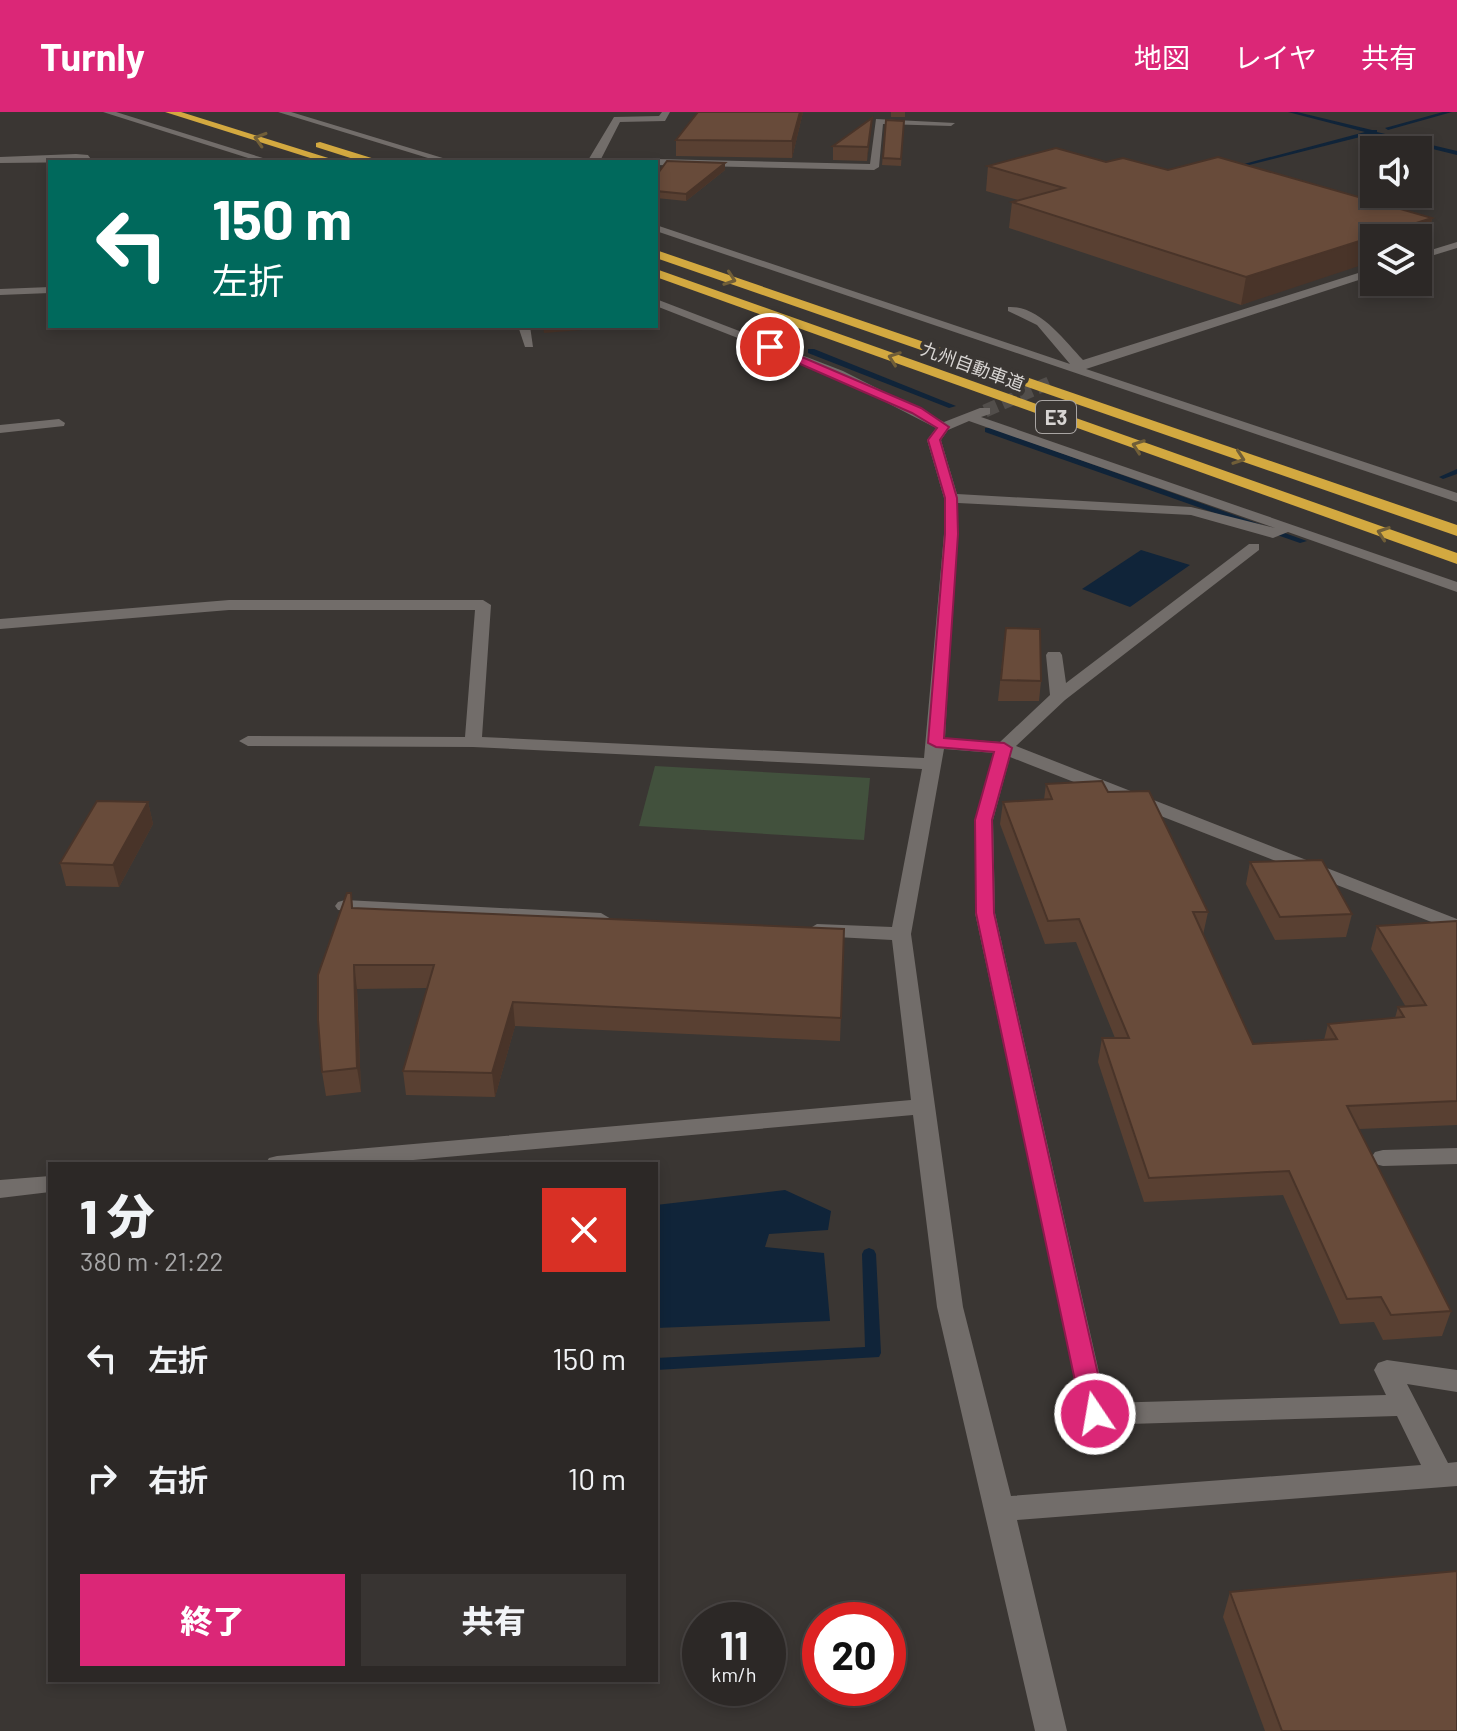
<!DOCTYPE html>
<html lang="ja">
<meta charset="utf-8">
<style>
:root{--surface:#2c2826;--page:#383432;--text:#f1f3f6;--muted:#a6a6a7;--line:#484443;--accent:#db2777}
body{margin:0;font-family:Barlow,"Noto Sans JP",sans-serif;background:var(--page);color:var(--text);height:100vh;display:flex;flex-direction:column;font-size:30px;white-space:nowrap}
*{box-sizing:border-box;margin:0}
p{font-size:26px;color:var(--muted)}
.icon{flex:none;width:44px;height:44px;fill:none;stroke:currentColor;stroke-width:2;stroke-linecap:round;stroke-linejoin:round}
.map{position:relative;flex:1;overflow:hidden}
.drawer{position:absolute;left:48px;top:1050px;width:610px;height:520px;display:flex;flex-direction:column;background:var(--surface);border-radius:0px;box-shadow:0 4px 12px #0003,0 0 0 2px var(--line)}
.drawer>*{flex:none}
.top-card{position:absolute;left:48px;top:48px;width:610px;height:168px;border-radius:0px;box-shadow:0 4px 12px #0003,0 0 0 2px var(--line);background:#00695c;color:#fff;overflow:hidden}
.controls{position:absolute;left:1360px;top:24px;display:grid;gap:16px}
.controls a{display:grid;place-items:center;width:72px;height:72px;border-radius:0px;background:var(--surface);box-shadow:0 4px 12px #0003,0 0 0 2px var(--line);font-size:40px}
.speed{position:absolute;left:682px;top:1490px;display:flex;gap:16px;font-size:40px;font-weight:700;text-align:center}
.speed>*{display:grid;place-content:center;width:104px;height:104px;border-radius:50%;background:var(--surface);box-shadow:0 4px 12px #0003,0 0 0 2px var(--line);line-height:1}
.speed small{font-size:20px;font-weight:400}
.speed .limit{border:12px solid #d22;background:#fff;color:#111}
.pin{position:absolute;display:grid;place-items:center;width:68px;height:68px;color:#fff;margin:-34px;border:4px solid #fff;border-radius:50%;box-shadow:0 2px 8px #0007}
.me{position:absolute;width:88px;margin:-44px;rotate:348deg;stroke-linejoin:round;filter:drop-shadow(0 0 6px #0008)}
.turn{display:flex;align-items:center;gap:28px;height:168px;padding:0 32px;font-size:36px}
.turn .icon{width:104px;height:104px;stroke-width:2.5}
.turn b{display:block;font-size:56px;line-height:68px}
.round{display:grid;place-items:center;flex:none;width:84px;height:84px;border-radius:0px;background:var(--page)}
.headline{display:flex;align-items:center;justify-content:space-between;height:136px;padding:0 32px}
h1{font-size:48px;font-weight:800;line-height:60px}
.button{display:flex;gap:16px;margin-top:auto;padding:16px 32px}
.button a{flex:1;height:92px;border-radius:0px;background:var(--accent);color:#fff;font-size:32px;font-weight:800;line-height:92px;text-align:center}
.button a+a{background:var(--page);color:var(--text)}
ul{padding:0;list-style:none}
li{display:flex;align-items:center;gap:24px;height:120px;padding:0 32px}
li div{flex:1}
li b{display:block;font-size:30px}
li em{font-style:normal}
header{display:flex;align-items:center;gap:48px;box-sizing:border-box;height:112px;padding:0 40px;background:var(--accent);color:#fff}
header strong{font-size:38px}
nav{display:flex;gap:44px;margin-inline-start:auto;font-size:28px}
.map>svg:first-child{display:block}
.green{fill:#42513d}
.water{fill:#102439}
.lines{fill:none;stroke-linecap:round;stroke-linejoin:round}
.stream{fill:#102439;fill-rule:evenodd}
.minor-tunnel{stroke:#524e4b;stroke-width:13;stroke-dasharray:13 6;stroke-linecap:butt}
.minor{fill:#726d6a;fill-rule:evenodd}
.highway{fill:#d3a940;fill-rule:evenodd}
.wall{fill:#594032}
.shaded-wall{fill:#493429}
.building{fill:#684b3a;stroke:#493429;stroke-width:2}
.oneway{stroke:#705e38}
.route{fill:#db2777;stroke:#8e194d;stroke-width:2}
.labels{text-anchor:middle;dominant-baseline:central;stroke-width:8;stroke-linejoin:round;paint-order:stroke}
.far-street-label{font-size:18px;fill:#d8d5d3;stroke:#3a3633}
.shield{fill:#3a3633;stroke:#a9a5a3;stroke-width:2}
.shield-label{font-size:20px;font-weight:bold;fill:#d8d5d3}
</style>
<header>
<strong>Turnly</strong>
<nav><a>地図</a><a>レイヤ</a><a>共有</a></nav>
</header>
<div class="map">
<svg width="1457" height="1619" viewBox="0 0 1457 1619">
<rect width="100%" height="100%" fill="#3a3633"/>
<path class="green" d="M 655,654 L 870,666 L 864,728 L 639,714 Z"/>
<g class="water">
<path d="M 1141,438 L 1190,453 L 1130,495 L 1082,477 Z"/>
<path d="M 785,1078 L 831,1099 L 828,1118 L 769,1122 L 765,1135 L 824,1141 L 830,1209 L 656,1216 L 656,1093 Z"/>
</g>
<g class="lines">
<g class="stream">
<path d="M 1288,0 L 1297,0 L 1372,18 L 1377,18 L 1377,20 L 1457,39 L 1457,43 L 1372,22 L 1229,58 L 1229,56 L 1365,20 Z"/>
<path d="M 1443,0 L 1452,0 L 1388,18 L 1385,16 Z"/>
<path d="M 808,237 L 814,237 L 956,294 L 949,296 L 808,241 Z"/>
<path d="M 985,316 L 991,316 L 1307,429 L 1300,431 L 985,320 Z"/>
<path d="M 1457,357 L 1457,362 L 1443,367 L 1439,365 Z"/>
<path d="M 869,1136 L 874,1138 L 876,1142 L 881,1241 L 879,1245 L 656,1258 L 656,1246 L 865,1235 L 862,1142 L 864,1138 Z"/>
</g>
<path class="minor-tunnel" d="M 985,299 L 1051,270"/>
<g class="minor">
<path d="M 103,0 L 116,0 L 276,50 L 261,50 Z"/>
<path d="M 278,0 L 291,0 L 456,50 L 441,50 Z"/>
<path d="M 662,0 L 670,0 L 665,9 L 620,10 L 601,47 L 637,47 L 642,50 L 587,50 L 614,5 L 659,4 Z"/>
<path d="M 876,7 L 955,11 L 951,14 L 883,12 L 879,55 L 874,58 L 656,53 L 651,50 L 656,47 L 870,52 Z"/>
<path d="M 76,42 L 88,43 L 93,50 L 0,51 L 0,45 Z"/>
<path d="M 656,113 L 1070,252 L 1037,213 L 1008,199 L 1008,195 C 1039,193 1064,228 1083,248 L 1374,156 L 1374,163 L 1086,257 L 1457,381 L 1457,390 L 656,119 Z"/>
<path d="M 1457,130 L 1457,136 L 1418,148 L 1418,142 Z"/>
<path d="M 50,175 L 50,181 L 0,183 L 0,177 Z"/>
<path d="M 656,187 L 843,259 L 944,310 L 980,296 L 990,296 L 990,302 L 981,305 L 1457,470 L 1457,480 L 1288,420 L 1273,426 L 1191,403 L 958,391 L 945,626 L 1000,630 L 1050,583 L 1046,543 L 1048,540 L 1060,540 L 1062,543 L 1066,571 L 1249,432 L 1259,432 L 1259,438 L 1065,588 L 1016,634 L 1457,807 L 1457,820 L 1010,645 L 993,708 L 995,801 L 1106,1291 L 1386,1283 L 1374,1258 L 1378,1251 L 1387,1248 L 1457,1258 L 1457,1280 L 1407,1272 L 1448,1351 L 1457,1350 L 1457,1374 L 1017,1408 L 1067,1619 L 1035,1619 L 937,1195 L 913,1003 L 369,1052 L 265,1052 L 269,1046 L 277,1044 L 911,988 L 892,828 L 817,824 L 807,818 L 817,812 L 892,815 L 922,657 L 473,635 L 248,634 L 239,629 L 248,624 L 465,625 L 475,498 L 229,498 L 0,517 L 0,507 L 229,488 L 483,488 L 491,493 L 482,625 L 924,646 L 944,422 L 944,386 L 927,328 L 936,316 L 835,264 L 656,194 ZM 969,309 L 1275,416 L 1191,395 L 957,382 L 941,328 L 948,318 ZM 944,637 L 994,641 L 975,708 L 975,801 L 1085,1310 L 1095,1313 L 1397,1304 L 1421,1353 L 1011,1384 L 963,1195 L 911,822 Z"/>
<path d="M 518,214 L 530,214 L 533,235 L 525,235 Z"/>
<path d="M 59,307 L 65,311 L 64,314 L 0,321 L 0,313 Z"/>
<path d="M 345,788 L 601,801 L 611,807 L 601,813 L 338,798 L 335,794 L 338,790 Z"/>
<path d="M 1457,1036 L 1457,1052 L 1383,1054 L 1375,1052 L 1371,1046 L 1375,1040 L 1383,1038 Z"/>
<path d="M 50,1064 L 50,1080 L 0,1086 L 0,1068 Z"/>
</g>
<g class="highway">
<path d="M 165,0 L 181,0 L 341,50 L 323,50 Z"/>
<path d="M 320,30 L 378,48 L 380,50 L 363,50 L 316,35 L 316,31 Z"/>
<path d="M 656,138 L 1457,413 L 1457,424 L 656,146 Z"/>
<path d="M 656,157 L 1457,441 L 1457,452 L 656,165 Z"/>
</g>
</g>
<g class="wall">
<path d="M 803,0 L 792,46 L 676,44 L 676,28 Z"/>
<rect x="891" y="0" width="14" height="5"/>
<path d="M 872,6 L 867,49 L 833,48 L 833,34 Z"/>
<path d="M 886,8 L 904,9 L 901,54 L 882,53 Z"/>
<path d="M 1106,50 L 1168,58 L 1432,106 L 1427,132 L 1418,135 L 1418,126 L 1241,193 L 1009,116 L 1012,90 L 1018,88 L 986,79 L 988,54 Z"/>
<path d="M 725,58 L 686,89 L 656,86 L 656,64 Z"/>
<path d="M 1006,516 L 1041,569 L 1039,589 L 998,589 Z"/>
<path d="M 1046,672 L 1108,680 L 1208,800 L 1203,823 L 1253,932 L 1324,928 L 1328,912 L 1395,906 L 1398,895 L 1406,895 L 1371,837 L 1377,814 L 1457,809 L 1457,1013 L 1359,1017 L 1451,1199 L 1442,1224 L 1383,1228 L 1374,1210 L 1340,1212 L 1283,1083 L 1144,1090 L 1098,950 L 1102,926 L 1115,926 L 1076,830 L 1045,832 L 1000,712 L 1003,690 L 1044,688 Z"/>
<path d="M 148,690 L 153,712 L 119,775 L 66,774 L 60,751 Z"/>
<path d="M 1250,750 L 1352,802 L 1346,825 L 1275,828 L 1246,772 Z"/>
<path d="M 351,781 L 353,796 L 844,817 L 840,929 L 515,914 L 495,985 L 406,983 L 403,959 L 427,876 L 357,877 L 361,980 L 326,984 L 322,960 Z"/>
<path d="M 1230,1480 L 1457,1619 L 1265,1619 L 1223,1505 Z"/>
</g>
<g class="shaded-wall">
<path d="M 800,0 L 803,0 L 792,46 L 792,29 Z"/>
<path d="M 872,6 L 871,19 L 867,49 L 868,35 Z"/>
<path d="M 725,51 L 725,58 L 686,89 L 686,82 Z"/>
<path d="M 1432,106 L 1427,132 L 1418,135 L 1418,126 L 1374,126 L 1374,149 L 1241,193 L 1246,165 Z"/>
<path d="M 543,214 L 619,214 L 619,215 L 544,221 Z"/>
<path d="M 148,690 L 153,712 L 119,775 L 113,753 Z"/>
<path d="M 354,853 L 357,877 L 361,980 L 357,956 Z"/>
<path d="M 513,890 L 515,914 L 495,985 L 492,961 Z"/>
</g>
<g class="building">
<path d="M 698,0 L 800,0 L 792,29 L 676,28 Z"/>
<path d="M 872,6 L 868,35 L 833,34 Z"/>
<path d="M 886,8 L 904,9 L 901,47 L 883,46 Z"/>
<path d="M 1056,36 L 1106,50 L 1123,46 L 1168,58 L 1218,45 L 1432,106 L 1246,165 L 1012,90 L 1064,76 L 988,54 Z"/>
<path d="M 667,49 L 725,51 L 686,82 L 656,79 L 656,64 Z"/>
<path d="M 1006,516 L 1040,517 L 1041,569 L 1001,568 Z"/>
<path d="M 1102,669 L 1108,680 L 1149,679 L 1208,800 L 1193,800 L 1253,932 L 1337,927 L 1328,912 L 1404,905 L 1398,895 L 1426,893 L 1377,814 L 1457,809 L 1457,989 L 1347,994 L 1451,1199 L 1391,1203 L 1381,1185 L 1347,1187 L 1289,1059 L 1149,1066 L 1102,926 L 1129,926 L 1079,807 L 1048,809 L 1003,690 L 1052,687 L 1046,672 Z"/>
<path d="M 97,689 L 148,690 L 113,753 L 60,751 Z"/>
<path d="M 1322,748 L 1352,802 L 1280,805 L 1250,750 Z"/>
<path d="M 347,781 L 351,781 L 352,796 L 844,817 L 841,906 L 513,890 L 492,961 L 403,959 L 434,853 L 354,853 L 357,956 L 322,960 L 318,908 L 318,863 Z"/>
<path d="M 1457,1459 L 1457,1619 L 1282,1619 L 1230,1480 Z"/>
</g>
<defs><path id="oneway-chevron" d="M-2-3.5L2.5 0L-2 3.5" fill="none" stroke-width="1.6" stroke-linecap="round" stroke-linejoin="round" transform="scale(2)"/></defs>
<g class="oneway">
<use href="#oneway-chevron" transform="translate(260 27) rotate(-163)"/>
<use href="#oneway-chevron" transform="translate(730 167) rotate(19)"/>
<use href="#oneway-chevron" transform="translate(894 246) rotate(-160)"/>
<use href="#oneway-chevron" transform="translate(1138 334) rotate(-160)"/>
<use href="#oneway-chevron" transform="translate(1239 346) rotate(19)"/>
<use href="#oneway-chevron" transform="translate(1383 421) rotate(-161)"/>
</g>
<path class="route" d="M 766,233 L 774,233 L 921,296 L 949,315 L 940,328 L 957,386 L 958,422 L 944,626 L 1004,631 L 1012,636 L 992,708 L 994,801 L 1107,1302 L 1103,1309 L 1095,1312 L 1086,1309 L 1082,1302 L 976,801 L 975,708 L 994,640 L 936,635 L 928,631 L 945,422 L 945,386 L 928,328 L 937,316 L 912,301 L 766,237 Z"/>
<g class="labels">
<g class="far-street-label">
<text transform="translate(973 254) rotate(20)">九州自動車道</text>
</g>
<rect class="shield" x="1036" y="289" width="40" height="32" rx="6"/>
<g class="shield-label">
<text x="1056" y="305">E3</text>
</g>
</g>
</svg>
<div class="controls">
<a><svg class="icon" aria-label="sound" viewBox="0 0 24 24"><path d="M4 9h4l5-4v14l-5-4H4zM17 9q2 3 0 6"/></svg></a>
<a><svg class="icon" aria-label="layers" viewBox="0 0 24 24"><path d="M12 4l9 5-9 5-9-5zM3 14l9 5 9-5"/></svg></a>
</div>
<div class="speed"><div>11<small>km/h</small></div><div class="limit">20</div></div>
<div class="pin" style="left:770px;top:235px;background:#d93025"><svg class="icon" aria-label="arrive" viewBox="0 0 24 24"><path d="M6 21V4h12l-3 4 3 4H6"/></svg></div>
<svg class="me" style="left:1095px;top:1302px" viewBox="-20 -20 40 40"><circle r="17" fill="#db2777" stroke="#fff" stroke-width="3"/><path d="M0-11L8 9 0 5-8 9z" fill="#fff"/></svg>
<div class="top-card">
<div class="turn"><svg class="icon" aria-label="left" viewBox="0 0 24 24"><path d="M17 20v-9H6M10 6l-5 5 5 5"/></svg><div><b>150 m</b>左折</div></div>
</div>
<section class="drawer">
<div class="headline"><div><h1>1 分</h1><p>380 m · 21:22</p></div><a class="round" style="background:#d93025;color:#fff"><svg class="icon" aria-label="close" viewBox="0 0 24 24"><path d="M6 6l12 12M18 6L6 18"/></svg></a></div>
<ul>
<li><svg class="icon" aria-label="left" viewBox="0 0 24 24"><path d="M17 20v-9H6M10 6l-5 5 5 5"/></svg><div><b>左折</b></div><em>150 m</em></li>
<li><svg class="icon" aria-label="right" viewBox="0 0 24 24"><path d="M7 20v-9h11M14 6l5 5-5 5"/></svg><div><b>右折</b></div><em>10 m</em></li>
</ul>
<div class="button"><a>終了</a><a>共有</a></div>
</section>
</div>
